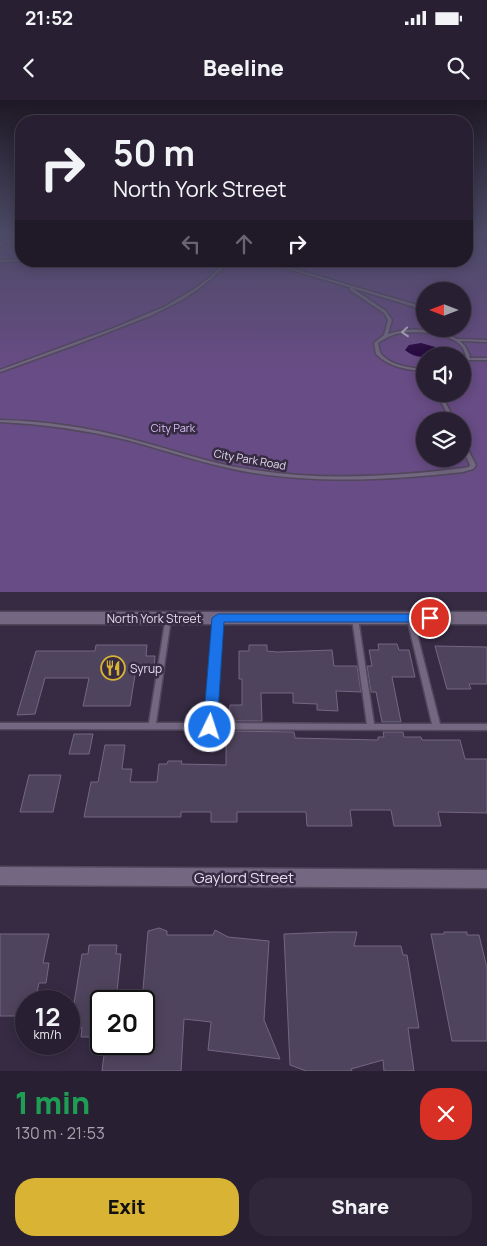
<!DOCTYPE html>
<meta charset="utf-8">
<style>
:root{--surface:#282032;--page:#30283a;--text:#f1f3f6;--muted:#a5a3ac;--line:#443e4d;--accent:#d9b334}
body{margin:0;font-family:Manrope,sans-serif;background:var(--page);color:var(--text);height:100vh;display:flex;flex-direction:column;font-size:19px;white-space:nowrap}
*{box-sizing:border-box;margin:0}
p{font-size:16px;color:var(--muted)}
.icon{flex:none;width:28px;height:28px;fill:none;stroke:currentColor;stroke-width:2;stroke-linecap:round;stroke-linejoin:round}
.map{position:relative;height:971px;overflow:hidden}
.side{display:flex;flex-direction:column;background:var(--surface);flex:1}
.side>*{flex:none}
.top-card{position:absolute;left:15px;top:15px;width:458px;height:152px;border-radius:20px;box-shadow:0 2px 12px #0003,0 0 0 1px var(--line);background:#282032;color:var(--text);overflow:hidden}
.needle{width:32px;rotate:270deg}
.controls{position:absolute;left:416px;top:182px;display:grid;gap:10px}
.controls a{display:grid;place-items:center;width:55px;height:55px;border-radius:50%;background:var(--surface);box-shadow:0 2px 12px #0003,0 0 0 1px var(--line);font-size:25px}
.speed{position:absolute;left:15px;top:890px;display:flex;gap:10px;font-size:25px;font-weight:700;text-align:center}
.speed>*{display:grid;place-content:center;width:65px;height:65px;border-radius:50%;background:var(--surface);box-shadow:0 2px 12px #0003,0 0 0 1px var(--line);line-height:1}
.speed small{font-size:12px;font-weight:400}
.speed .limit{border:2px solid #111;border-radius:8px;background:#fff;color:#111}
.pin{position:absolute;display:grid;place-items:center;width:42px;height:42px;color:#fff;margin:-21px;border:2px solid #fff;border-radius:50%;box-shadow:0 1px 5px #0007}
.me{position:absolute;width:55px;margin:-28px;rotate:4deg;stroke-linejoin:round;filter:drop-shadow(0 0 4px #0008)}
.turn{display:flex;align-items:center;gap:18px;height:105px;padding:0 15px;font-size:22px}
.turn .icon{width:65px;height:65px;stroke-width:2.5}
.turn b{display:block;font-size:35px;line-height:42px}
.lanes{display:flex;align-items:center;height:48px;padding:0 15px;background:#0003;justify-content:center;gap:25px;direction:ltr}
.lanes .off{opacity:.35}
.round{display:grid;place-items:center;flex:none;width:52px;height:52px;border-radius:20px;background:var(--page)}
.summary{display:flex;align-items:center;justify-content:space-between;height:85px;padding:0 15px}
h1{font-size:30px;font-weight:800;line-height:38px;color:#1e9e55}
.button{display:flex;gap:10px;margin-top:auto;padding:10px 15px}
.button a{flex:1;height:58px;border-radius:20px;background:var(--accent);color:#111;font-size:20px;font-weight:800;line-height:58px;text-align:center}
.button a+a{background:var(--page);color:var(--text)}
.status{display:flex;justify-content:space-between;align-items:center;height:35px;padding:0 25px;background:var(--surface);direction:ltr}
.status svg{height:14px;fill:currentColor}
header{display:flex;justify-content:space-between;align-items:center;height:65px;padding:0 15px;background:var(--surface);font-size:22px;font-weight:800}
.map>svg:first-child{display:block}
.green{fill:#684c85;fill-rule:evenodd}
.water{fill:#23033b}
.building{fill:#4f445d;stroke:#736782}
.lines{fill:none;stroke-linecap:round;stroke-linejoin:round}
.lane-casing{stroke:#51485c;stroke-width:3}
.street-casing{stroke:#51485c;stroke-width:3}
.secondary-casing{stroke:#51485c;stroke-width:3}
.lane{fill:#736781;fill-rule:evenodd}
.street{fill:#736781;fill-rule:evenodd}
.secondary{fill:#736781;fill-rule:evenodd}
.oneway{stroke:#bcb4c7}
.route{fill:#1a73e8;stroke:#114b97}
.labels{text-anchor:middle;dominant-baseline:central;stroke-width:5;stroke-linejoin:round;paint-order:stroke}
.far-park-label{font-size:11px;fill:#d7bef3;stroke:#362b43}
.far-street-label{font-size:11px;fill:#e4dded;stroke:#362b43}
.street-label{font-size:12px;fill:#e4dded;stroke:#362b43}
.poi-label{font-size:12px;fill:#e4dded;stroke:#362b43;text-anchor:start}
.near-street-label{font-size:15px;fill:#e4dded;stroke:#362b43}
</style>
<div class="status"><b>21:52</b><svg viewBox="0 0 49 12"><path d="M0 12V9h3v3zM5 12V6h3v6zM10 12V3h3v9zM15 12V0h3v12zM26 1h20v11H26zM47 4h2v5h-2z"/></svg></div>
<header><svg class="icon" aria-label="back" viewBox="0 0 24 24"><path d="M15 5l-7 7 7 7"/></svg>Beeline<svg class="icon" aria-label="search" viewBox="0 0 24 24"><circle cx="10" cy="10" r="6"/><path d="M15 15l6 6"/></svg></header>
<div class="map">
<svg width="487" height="971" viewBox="0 0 487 971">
<rect width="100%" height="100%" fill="#362b43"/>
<path class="green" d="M 0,134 L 21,134 L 21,161 L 466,161 L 466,134 L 475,134 L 487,148 L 487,492 L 0,492 ZM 425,191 L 462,191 L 462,229 L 425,229 ZM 425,256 L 462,256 L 462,294 L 425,294 ZM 425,321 L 462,321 L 462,359 L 425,359 Z"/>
<path class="water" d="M 421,243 L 435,247 L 437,253 C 428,259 414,258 405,250 L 409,245 Z"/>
<g class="building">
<path d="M 378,544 L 397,544 L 399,550 L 409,550 L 415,577 L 392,577 L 401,622 L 382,622 L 376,592 L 371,592 L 367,566 L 372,566 L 369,550 L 379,550 Z"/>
<path d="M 96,545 L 147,545 L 146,556 L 155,556 L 154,569 L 136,569 L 130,606 L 83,606 L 89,578 L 45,578 L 35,614 L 17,615 L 36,551 L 95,551 Z"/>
<path d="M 249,545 L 267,545 L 267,551 L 277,552 L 332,550 L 334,566 L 357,566 L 361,592 L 336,591 L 338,611 L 317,610 L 317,604 L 293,603 L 293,593 L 261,593 L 262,621 L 229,621 L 230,605 L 242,605 L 242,579 L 239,579 L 239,551 L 249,551 Z"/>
<path d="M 435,546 L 487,547 L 487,584 L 469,584 L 471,589 L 447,589 Z"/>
<path d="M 229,631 L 294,632 L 295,638 L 378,640 L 378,637 L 384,637 L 383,632 L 403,632 L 404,637 L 421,637 L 422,640 L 460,640 L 465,659 L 487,659 L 487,713 L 438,712 L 441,726 L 394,726 L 391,710 L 350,710 L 352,726 L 307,726 L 306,712 L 237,712 L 237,722 L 211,722 L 211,712 L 181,712 L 181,717 L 84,717 L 91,682 L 98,682 L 105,645 L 125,645 L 122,669 L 132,669 L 130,682 L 157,682 L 159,664 L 167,664 L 168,661 L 182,661 L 181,664 L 226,665 L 226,634 L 229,634 Z"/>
<path d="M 74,634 L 93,634 L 89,654 L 69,654 Z"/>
<path d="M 29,675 L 61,675 L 53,712 L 20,712 Z"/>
<path d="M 159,828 L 167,831 L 167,835 L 213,835 L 215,830 L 228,837 L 269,841 L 264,920 L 280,959 L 208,950 L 211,922 L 184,919 L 181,971 L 102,971 L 104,955 L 136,955 L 137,944 L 144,944 L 144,901 L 142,901 L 148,831 Z"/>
<path d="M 332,832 L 357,832 L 354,846 L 401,846 L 403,855 L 407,855 L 419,928 L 408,928 L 414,971 L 384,971 L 383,960 L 351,969 L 352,971 L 306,971 L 290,965 L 284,834 Z"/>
<path d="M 444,832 L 467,832 L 467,835 L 479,835 L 487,868 L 487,941 L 452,941 L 431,834 L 444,834 Z"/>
<path d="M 0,834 L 49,834 L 43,863 L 49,863 L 46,883 L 39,883 L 35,901 L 26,901 L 26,916 L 0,916 Z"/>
<path d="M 89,845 L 117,845 L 116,854 L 121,854 L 116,901 L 101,901 L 101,937 L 81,937 L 82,928 L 70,928 L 82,854 L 88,854 Z"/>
</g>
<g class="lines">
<g class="lane-casing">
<g id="lane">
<path d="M 21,140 L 21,142 L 0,151 L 0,149 Z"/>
<path d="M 21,159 L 21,161 L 0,162 L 0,160 Z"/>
<path d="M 200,161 C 208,161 216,164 224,164 C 233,164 241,161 249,161 L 225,166 L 211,179 L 197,190 L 182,200 L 150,216 L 75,245 L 0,272 L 0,270 L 114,228 L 164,207 L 194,189 L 209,178 L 222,166 Z"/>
<path d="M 262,161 L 267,161 L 417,205 L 425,210 L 425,213 L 415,207 Z"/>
<path d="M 350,188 L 352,188 L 386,211 L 392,220 L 388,234 C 407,228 429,228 447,235 L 447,232 L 445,229 L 449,229 L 451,232 L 451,236 L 457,239 L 487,240 L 487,242 L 460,241 L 465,246 L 470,256 L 469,258 L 487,258 L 487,260 L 467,260 L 462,264 L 462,260 L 466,256 C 465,253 464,251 463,248 C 453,232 413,230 396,234 C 389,236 384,239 378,243 C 379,247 379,252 382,255 C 392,266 411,268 425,269 L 425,271 C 407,270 389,267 376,254 L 374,243 L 384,235 L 388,220 L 384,213 L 350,190 Z"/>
<path d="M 437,294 L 441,294 L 455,321 L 451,321 Z"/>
<path d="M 0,320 C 44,321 88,327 131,339 C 170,349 208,363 248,369 C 319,381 392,377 463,368 L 469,367 L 470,365 L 462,348 L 462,341 L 464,342 L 476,365 L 473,369 L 463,372 C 392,380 319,384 248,372 C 207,365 168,351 127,340 C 85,330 43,324 0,322 Z"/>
<path d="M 166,516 L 170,516 L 171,518 L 156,623 L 206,623 L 215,518 L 216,516 L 220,516 L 221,518 L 214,623 L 367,624 L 352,518 L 353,516 L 357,516 L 358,518 L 374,624 L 432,624 L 407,518 L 408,516 L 412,516 L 413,518 L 440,624 L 487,624 L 487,630 L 0,629 L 0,623 L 149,623 Z"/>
</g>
</g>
<g class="street-casing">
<path id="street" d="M 0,767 L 487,770 L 487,788 L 0,785 Z"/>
</g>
<g class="secondary-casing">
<g id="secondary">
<path d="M 483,134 L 487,134 L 487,138 L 485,137 Z"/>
<rect x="0" y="512" width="487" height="12"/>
</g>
</g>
<use href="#lane" class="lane"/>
<use href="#street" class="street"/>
<use href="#secondary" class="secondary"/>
</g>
<defs><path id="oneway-chevron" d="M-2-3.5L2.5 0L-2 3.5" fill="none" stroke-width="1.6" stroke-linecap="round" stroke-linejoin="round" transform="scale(1.25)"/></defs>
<use class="oneway" href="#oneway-chevron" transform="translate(405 232) rotate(175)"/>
<linearGradient id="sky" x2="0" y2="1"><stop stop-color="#1e1825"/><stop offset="0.5" stop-color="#4c4a66"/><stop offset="1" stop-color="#4c4a66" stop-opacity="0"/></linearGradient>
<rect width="487" height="270" fill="url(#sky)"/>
<path class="route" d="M 218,514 L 430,514 L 435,518 L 430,522 L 224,522 L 217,627 L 215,631 L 210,632 L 205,631 L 203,627 L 212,518 Z"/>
<defs>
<g id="restaurant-ring" transform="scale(1.25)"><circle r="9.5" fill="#362b43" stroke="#d9b334" stroke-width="1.5"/><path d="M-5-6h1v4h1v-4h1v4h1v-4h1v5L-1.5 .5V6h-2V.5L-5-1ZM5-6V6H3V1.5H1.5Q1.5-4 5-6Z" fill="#d9b334"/></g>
</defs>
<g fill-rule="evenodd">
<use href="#restaurant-ring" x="113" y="568"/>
</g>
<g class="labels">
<g class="far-park-label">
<text x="173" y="327">City Park</text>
</g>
<g class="far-street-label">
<text transform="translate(250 359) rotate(10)">City Park Road</text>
</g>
<g class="street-label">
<text x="154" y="518">North York Street</text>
</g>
<g class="poi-label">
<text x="130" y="568">Syrup</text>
</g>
<g class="near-street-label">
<text x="244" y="777">Gaylord Street</text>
</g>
</g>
</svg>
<div class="controls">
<a><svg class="needle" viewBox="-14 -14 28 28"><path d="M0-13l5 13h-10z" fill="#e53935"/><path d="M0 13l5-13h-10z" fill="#a5a3ac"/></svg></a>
<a><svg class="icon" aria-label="sound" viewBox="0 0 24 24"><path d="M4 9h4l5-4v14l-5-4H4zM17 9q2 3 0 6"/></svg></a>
<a><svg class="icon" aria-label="layers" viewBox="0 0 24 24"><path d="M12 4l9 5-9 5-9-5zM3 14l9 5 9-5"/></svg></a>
</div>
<div class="speed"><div>12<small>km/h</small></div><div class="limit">20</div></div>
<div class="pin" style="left:430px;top:518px;background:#d93025"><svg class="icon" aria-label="arrive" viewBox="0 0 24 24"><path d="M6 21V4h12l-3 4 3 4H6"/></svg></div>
<svg class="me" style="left:210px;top:627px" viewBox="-20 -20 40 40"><circle r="17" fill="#1a73e8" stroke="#fff" stroke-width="3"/><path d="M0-11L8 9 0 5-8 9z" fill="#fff"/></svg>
<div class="top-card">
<div class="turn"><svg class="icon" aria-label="right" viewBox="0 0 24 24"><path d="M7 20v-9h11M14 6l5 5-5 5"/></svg><div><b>50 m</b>North York Street</div></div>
<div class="lanes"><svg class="icon off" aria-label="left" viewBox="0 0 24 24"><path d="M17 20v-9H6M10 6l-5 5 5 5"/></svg><svg class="icon off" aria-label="ahead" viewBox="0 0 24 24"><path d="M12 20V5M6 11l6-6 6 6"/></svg><svg class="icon" aria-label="right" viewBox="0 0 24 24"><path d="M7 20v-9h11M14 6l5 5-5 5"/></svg></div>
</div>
</div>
<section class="side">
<div class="summary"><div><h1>1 min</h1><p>130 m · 21:53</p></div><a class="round" style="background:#d93025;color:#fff"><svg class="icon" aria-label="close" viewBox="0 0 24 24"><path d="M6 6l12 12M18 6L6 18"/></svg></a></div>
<div class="button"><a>Exit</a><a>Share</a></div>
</section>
